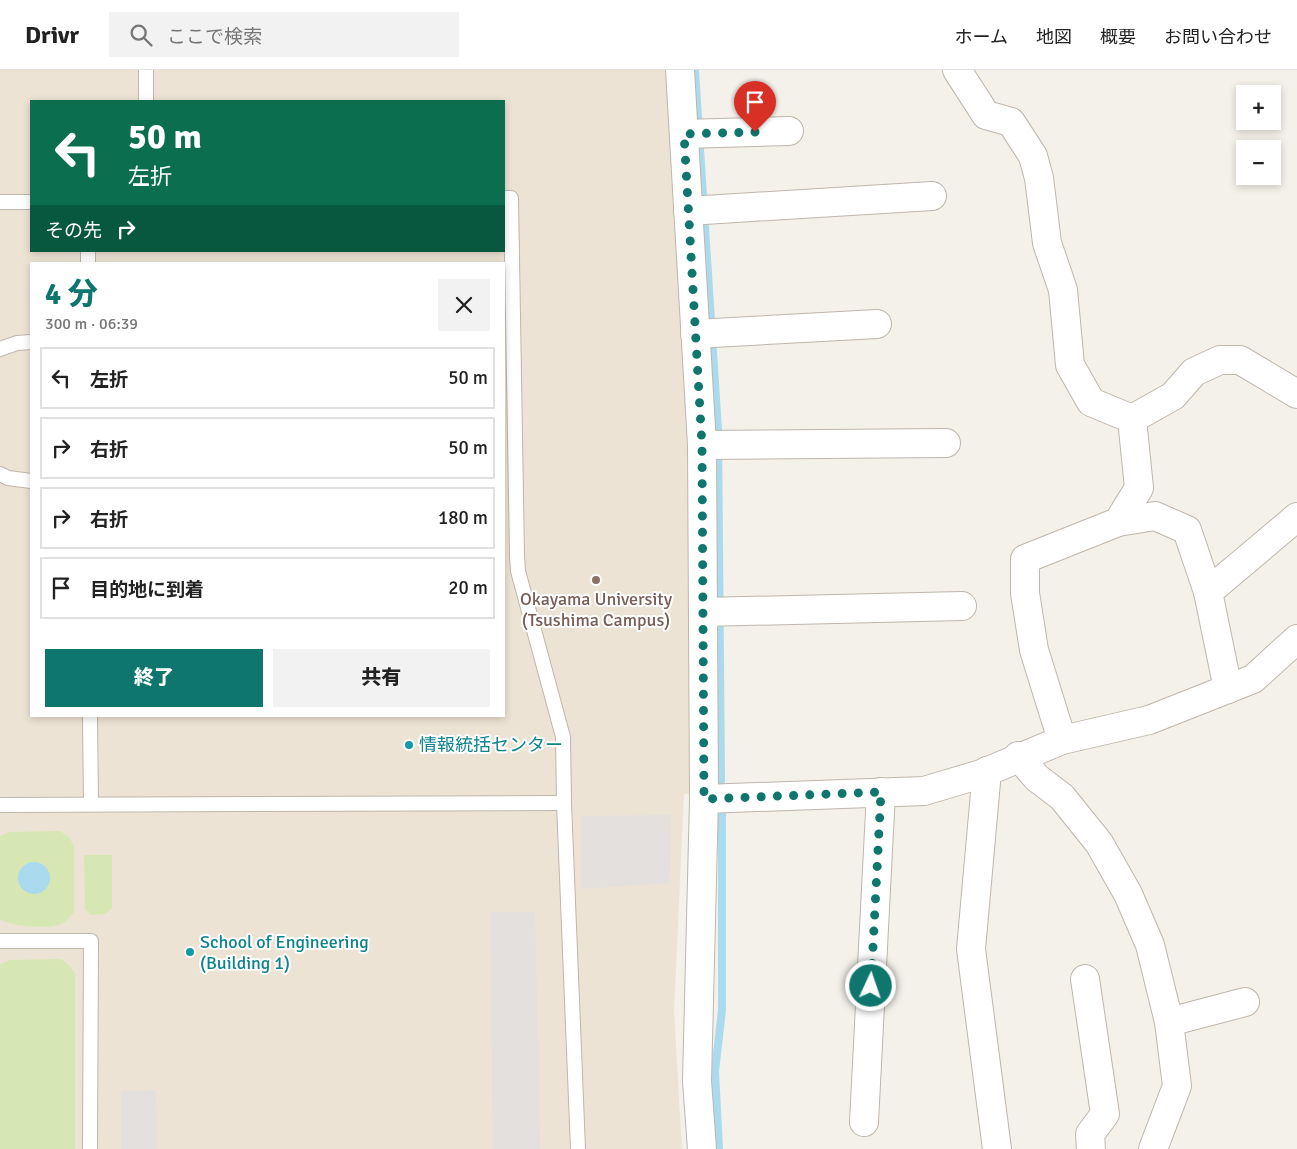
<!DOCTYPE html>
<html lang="ja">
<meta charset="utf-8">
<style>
:root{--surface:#fff;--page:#f2f2f2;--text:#222;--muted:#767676;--line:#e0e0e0;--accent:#0f766e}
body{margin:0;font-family:Signika,"Noto Sans JP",sans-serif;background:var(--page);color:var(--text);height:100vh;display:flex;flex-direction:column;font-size:19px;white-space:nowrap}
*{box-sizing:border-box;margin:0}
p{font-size:16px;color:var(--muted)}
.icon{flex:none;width:28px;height:28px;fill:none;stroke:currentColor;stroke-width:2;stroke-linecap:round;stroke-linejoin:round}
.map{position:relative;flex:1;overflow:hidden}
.details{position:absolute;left:30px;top:192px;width:475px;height:455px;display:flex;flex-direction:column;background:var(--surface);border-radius:0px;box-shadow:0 2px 8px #0003}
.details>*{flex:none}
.banner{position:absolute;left:30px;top:30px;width:475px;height:152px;border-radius:0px;box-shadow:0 2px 8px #0003;background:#0b6e4f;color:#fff;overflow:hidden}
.tools{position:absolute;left:1236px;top:15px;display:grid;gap:10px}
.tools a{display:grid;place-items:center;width:45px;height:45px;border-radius:0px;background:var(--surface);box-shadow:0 2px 8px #0003;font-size:25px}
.pin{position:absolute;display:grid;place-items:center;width:42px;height:42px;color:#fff;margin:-51px -21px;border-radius:50% 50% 50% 0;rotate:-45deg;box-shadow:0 0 5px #0007}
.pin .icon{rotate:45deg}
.me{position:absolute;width:55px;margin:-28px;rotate:3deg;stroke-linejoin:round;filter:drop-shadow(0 0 4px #0008)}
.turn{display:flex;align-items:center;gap:18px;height:105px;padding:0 15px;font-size:22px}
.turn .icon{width:65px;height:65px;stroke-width:2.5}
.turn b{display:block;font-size:35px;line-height:42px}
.then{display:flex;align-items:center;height:48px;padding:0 15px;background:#0003;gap:10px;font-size:19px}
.round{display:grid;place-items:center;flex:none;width:52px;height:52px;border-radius:0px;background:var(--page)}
.overview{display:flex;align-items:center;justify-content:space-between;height:85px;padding:0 15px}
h1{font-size:30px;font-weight:800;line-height:38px;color:var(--accent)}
.cta{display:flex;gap:10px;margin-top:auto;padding:10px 15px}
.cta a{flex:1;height:58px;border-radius:0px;background:var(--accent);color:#fff;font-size:20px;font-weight:800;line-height:58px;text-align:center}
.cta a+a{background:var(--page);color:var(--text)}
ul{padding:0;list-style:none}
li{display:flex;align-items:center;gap:15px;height:62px;margin:0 10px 8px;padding:0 5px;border:2px solid var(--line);border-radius:0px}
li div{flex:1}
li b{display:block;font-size:19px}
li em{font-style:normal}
header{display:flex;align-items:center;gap:30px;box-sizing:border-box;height:70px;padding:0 25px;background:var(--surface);border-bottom:1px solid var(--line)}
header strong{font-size:24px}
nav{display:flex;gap:28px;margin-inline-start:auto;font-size:18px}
.search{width:350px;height:45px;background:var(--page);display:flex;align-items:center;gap:12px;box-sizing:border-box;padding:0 18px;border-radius:0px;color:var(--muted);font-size:19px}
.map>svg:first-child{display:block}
.education{fill:#ede3d4;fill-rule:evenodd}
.green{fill:#d6e7b4}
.parking{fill:#e3e0de}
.water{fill:#a9daee}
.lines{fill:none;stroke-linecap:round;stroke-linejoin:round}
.stream{stroke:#a9daee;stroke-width:8}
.service-casing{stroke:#bfb6ac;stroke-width:16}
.minor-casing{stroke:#bfb6ac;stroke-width:30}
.tertiary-casing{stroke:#bfb6ac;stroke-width:30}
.service{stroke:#fff;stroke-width:14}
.minor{stroke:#fff;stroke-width:28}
.tertiary{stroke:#fff;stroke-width:28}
.route{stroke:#0f766e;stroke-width:9;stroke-dasharray:0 16.2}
.education-dot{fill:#8d6e63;stroke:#fff;stroke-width:2}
.culture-dot{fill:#0f9aa8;stroke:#fff;stroke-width:2}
.labels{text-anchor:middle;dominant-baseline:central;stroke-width:4;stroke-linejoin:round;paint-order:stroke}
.education-label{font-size:18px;fill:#785e54;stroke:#fff}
.culture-label{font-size:18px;fill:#0d838f;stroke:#fff;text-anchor:start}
</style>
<header>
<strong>Drivr</strong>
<div class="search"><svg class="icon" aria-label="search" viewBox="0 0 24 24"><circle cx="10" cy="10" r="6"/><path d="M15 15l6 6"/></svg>ここで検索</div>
<nav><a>ホーム</a><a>地図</a><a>概要</a><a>お問い合わせ</a></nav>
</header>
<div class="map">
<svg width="1297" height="1079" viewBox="0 0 1297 1079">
<rect width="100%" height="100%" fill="#f4f0ea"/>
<path class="education" d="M 0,0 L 667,0 L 687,374 L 692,724 L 684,724 L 674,942 L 682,1079 L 0,1079 ZM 31,31 L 504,31 L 504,181 L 31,181 ZM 31,194 L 504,194 L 504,646 L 31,646 Z"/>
<g class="green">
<path d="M 60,761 L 69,767 L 74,776 L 74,842 C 70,847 66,853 59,855 C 45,859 13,856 0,850 L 0,766 L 9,762 Z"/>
<path d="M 84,785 L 112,785 L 112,839 L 105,844 L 91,845 L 85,839 Z"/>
<path d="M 61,889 L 69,895 L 75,903 L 75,1079 L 0,1079 L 0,894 L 10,890 Z"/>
</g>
<g class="parking">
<path d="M 671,745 L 670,813 L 582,819 L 581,746 Z"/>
<path d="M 490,842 L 535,842 L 540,1079 L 493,1079 Z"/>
<path d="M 156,1020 L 157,1079 L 121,1079 L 121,1021 Z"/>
</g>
<circle class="water" cx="34" cy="808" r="16"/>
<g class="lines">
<g class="stream">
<path d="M 695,1 L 718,360 L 721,711"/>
<path d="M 719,1079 L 715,1001 L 722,940 L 722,744"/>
</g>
<g class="service-casing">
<g id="service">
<path d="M 146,0 L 146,31"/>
<path d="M 504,128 L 511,128 L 517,486 L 518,501 L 563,667 L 564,733 L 578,1079"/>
<path d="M 0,132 L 31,132"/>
<path d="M 88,181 L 88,194"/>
<path d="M 0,279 L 17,273 L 31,272"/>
<path d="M 0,404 L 8,408 L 31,411"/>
<path d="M 90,646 L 91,734"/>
<path d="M 0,735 L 564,733"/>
<path d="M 0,871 L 91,871 L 90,1079"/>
</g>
</g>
<g class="minor-casing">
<g id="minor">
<path d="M 680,0 L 702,375 L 704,729 L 924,721 L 981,704 L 1062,670 L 1149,650 L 1253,609 L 1297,569"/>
<path d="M 957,0 L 986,45 L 1011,52 L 1033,86 L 1039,108 L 1047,173 L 1063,220 L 1070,295 L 1091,332 L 1132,349"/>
<path d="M 684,64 L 789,61"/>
<path d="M 688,141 L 932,126"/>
<path d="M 695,264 L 877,254"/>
<path d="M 1132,349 L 1173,326 L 1194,302 L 1220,290 L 1240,290 L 1297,324"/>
<path d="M 702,375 L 946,373"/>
<path d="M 1118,452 L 1155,446 L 1187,460 L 1208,522 L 1228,619"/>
<path d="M 1208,522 L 1297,447"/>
<path d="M 703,542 L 962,536"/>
<path d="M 1062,670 L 1034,580 L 1025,523 L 1025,489 L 1118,452 L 1139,418 L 1132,349"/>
<path d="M 1018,686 L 1037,708 L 1062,727 L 1099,773 L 1128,824 L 1150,875 L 1169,952 L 1177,1016 L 1153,1079"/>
<path d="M 987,701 L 971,879 L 997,1079"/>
<path d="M 1085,909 L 1105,1044 L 1090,1064 L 1091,1079"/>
<path d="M 1169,952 L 1245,932"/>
<path d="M 864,1052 L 881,722"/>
</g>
</g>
<g class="tertiary-casing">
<path id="tertiary" d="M 702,1079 L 697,1011 L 704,729"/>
</g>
<use href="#service" class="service"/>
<use href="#minor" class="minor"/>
<use href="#tertiary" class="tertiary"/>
</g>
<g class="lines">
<path class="route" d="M 755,62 L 684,64 L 702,375 L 704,729 L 881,722 L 871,916"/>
</g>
<circle class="education-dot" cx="596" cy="510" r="5"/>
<g class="culture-dot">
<circle cx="409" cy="675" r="5"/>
<circle cx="190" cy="882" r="5"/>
</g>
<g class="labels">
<g class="education-label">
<text x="596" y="529">Okayama University<tspan x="596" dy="21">(Tsushima Campus)</tspan></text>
</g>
<g class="culture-label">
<text x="419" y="675">情報統括センター</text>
<text x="200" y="872">School of Engineering<tspan x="200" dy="21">(Building 1)</tspan></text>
</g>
</g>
</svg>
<div class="tools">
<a>+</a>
<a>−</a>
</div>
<div class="pin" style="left:755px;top:62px;background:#d93025"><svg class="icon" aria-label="arrive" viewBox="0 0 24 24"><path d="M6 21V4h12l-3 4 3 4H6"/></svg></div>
<svg class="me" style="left:871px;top:916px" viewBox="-20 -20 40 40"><circle r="17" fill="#0f766e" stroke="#fff" stroke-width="3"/><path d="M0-11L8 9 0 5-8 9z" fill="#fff"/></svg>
<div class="banner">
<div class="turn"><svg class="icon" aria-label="left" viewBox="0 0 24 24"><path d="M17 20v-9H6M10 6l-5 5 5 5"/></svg><div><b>50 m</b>左折</div></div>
<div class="then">その先<svg class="icon" aria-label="right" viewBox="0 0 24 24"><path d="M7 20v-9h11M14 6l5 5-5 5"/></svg></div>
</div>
<section class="details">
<div class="overview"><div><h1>4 分</h1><p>300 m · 06:39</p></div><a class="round"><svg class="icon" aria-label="close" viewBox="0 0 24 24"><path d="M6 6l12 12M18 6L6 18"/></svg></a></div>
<ul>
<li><svg class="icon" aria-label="left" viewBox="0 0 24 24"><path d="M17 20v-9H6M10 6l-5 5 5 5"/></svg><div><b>左折</b></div><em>50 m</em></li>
<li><svg class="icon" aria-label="right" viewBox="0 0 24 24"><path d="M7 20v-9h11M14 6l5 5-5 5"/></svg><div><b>右折</b></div><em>50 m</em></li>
<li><svg class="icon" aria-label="right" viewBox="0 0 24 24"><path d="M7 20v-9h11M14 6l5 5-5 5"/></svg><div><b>右折</b></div><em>180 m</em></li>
<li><svg class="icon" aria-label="arrive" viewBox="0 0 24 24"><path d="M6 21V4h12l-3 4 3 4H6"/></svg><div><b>目的地に到着</b></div><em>20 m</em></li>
</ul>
<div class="cta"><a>終了</a><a>共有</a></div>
</section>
</div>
